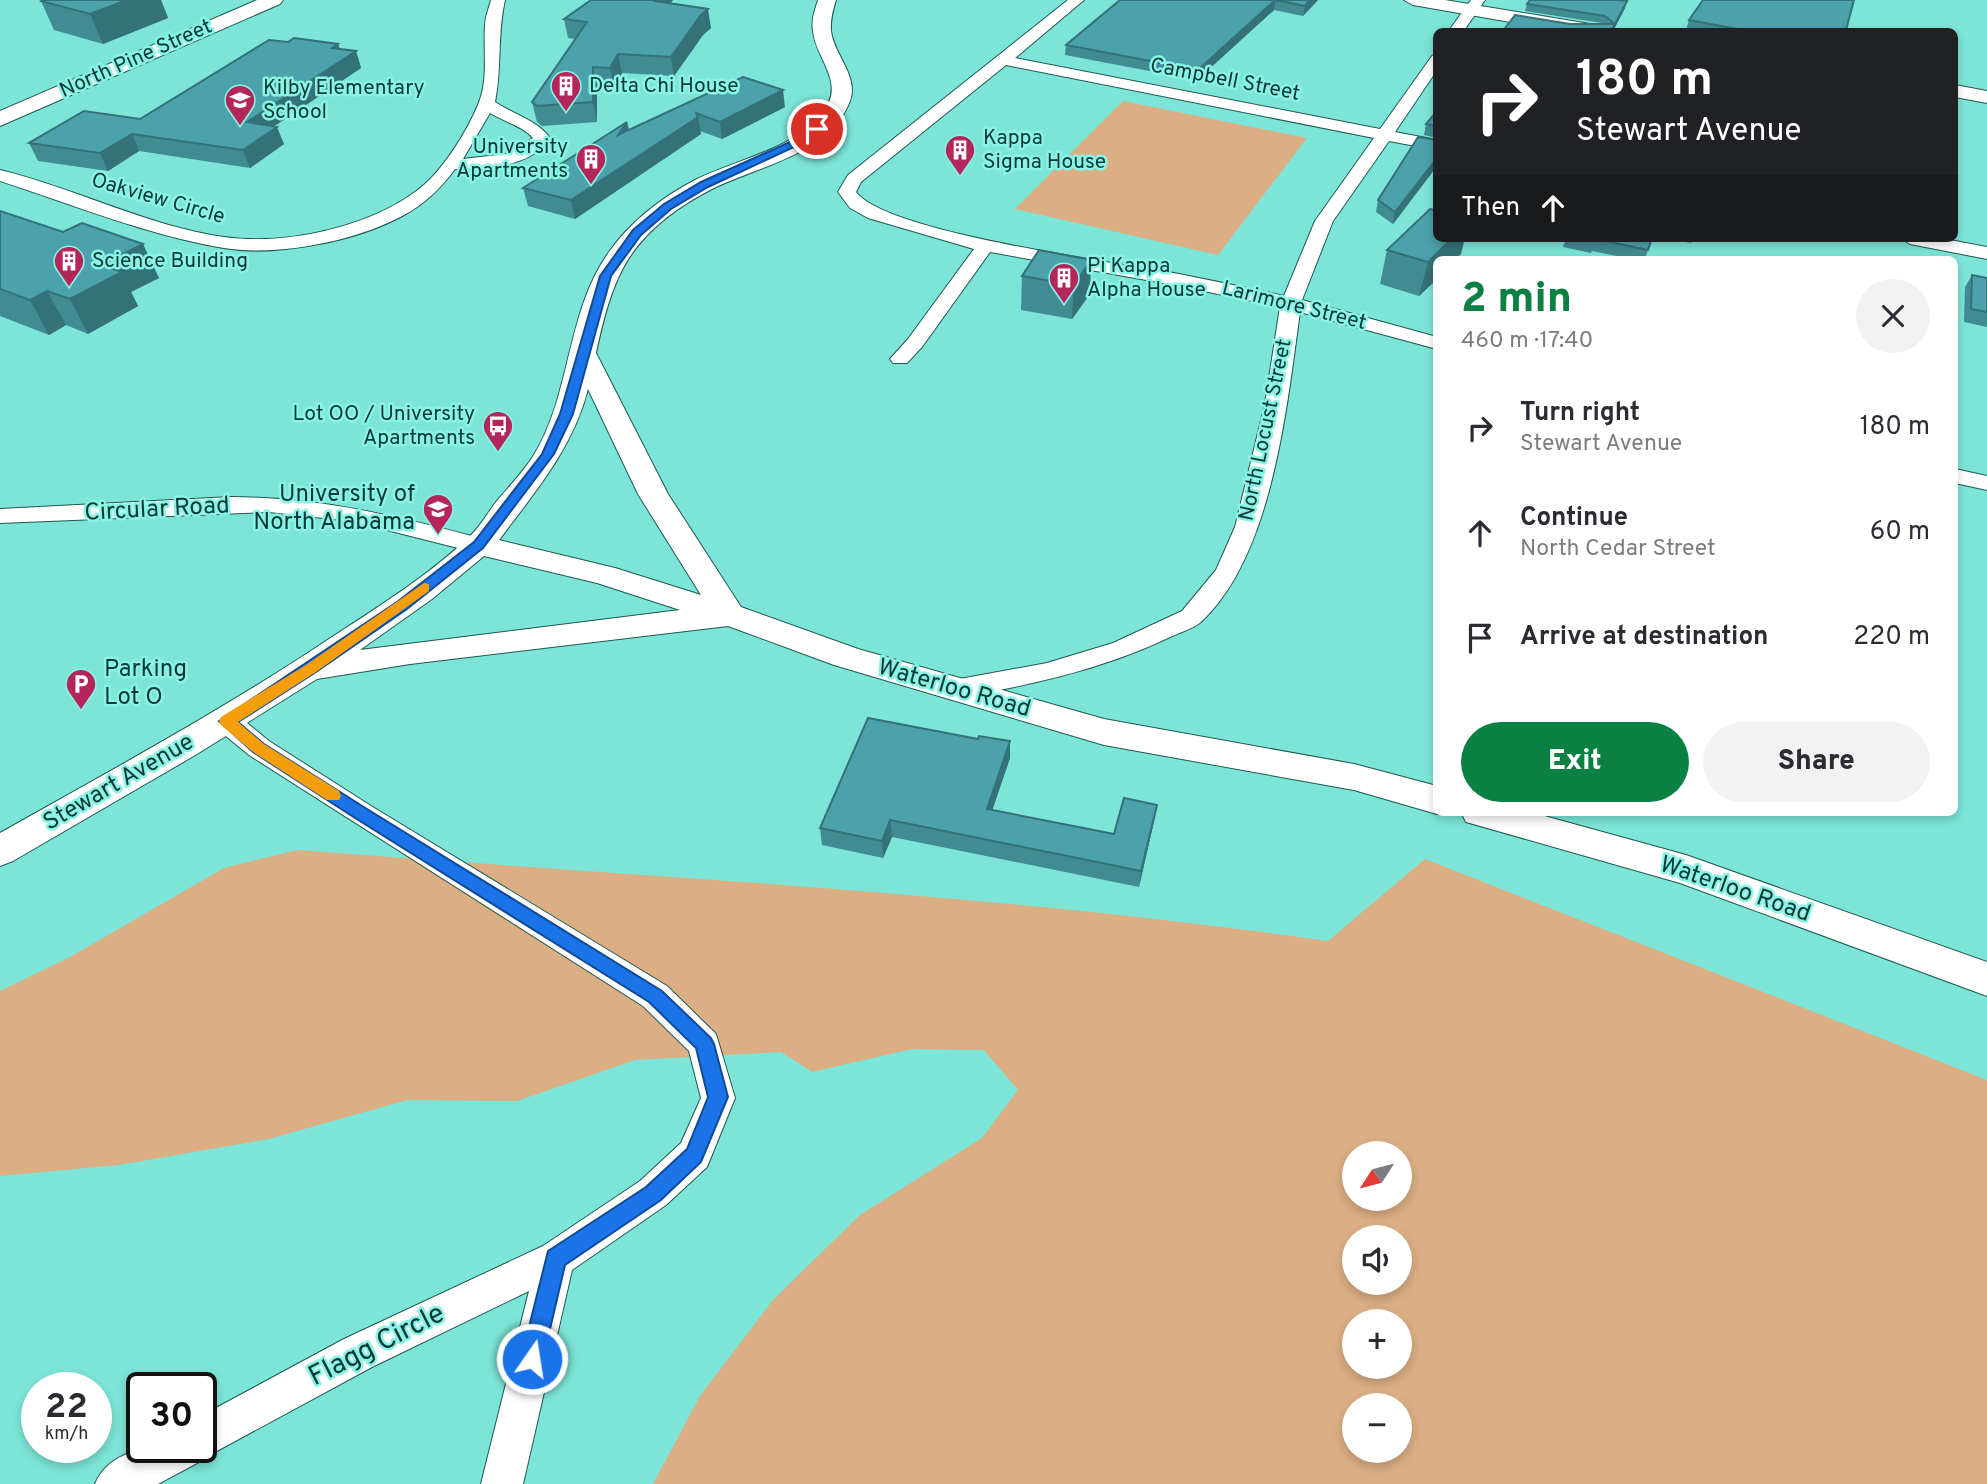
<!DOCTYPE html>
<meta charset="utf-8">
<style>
:root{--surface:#fff;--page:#f2f2f3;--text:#2b2b33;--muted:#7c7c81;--accent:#0b8043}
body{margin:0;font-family:Overpass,sans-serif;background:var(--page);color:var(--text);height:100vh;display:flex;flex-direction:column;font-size:26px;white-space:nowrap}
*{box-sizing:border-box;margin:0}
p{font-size:23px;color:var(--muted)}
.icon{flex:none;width:38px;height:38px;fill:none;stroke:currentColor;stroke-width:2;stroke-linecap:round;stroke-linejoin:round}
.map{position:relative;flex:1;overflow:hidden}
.sheet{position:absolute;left:1433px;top:256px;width:525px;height:560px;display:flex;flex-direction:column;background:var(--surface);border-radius:10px;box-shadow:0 4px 10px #0003}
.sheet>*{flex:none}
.top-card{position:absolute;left:1433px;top:28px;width:525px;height:214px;border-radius:10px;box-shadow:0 4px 10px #0003;background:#202124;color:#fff;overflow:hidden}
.needle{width:46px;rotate:234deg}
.controls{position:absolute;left:1342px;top:1141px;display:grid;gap:14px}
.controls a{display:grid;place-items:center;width:70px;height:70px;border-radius:50%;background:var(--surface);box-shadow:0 4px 10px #0003;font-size:35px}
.speed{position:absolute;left:21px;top:1372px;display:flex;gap:14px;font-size:35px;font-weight:700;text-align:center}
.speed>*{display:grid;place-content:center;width:91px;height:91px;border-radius:50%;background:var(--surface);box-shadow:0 4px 10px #0003;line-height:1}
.speed small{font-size:18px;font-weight:400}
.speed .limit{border:4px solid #111;border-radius:10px;background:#fff;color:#111}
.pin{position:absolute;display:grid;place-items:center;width:60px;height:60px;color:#fff;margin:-30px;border:4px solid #fff;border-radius:50%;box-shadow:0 2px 7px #0007}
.me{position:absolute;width:77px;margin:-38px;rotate:13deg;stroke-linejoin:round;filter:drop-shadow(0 0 5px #0008)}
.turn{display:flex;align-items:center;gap:24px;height:147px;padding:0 28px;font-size:32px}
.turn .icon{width:91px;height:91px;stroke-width:2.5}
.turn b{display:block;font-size:49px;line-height:60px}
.then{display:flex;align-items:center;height:66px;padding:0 28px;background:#0003;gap:14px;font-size:26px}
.round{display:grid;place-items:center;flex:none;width:74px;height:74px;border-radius:37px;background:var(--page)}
.head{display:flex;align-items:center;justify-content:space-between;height:119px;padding:0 28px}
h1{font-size:42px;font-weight:800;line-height:52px;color:var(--accent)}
.button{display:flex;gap:14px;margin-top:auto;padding:14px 28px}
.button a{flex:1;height:80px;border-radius:42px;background:var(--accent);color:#fff;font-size:28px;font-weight:800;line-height:80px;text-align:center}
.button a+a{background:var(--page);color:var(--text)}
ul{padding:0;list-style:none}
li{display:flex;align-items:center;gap:21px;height:105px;padding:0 28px}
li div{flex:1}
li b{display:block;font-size:26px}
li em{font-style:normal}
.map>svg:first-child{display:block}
.green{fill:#dbae83;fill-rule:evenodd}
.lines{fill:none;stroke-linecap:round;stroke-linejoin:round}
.minor-casing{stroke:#1e5851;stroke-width:2}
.tertiary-casing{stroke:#1e5851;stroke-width:2}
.secondary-casing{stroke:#1e5851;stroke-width:2}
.minor{fill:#fff;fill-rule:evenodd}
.tertiary{fill:#fff;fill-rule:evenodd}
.secondary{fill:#fff;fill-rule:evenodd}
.wall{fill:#418b93}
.shaded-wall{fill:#357178}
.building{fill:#4ca2ab;stroke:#357178;stroke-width:2}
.route{fill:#1a73e8;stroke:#114b97;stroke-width:2}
.slow{fill:#f59e0b}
.labels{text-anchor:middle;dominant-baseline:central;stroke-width:5;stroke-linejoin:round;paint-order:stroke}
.far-street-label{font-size:21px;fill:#093a35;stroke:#89f3e5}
.far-poi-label{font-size:21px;fill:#093a35;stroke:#89f3e5;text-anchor:start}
.poi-label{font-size:24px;fill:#093a35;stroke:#89f3e5;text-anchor:end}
.street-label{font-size:24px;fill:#093a35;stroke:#89f3e5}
.near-street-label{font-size:28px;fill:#093a35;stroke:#89f3e5}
</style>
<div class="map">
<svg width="1987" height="1484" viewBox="0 0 1987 1484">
<rect width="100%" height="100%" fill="#7ce5d7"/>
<g class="green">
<path d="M 1123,101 L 1307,138 L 1218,255 L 1015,209 Z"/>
<path d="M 297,850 C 640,877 986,892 1328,941 L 1425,859 L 1987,1080 L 1987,1484 L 653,1484 L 700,1396 L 773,1300 L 860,1215 L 982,1138 L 1018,1090 L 984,1050 L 912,1049 L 812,1072 L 781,1052 L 635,1060 L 517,1101 L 407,1100 L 269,1139 L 119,1165 L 0,1176 L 0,991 L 70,957 L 224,868 ZM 1354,1153 L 1400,1153 L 1400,1199 L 1354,1199 ZM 1354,1237 L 1400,1237 L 1400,1283 L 1354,1283 ZM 1354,1321 L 1400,1321 L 1400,1367 L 1354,1367 ZM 1354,1405 L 1400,1405 L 1400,1451 L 1354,1451 Z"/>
</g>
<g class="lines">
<g class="minor-casing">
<g id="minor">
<path d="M 491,0 L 505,0 C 497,34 502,68 495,102 C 515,115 537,120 551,139 C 529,167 488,169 455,169 C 441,188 425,204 404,215 C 357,241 277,257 224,248 C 150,236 71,204 0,181 L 0,170 C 75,188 147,226 224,237 C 287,246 377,226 425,184 C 446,165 467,131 478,105 C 489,79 483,52 485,26 C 485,17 489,8 491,0 ZM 490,113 C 505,122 522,126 533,138 L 506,154 L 463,159 Z"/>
<path d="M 1068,0 L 1084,0 L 1015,58 L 1380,129 L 1432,56 L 1437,54 L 1437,70 L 1395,132 L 1437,140 L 1437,150 L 1389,141 L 1333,221 L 1302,300 L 1437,337 L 1437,349 L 1300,312 C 1287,405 1273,555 1201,622 C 1193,629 1178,633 1168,638 C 1098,671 1029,685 953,699 L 943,696 L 939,689 L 943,682 L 1047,663 L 1113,643 L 1182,611 L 1216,570 L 1235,527 L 1265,404 L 1280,307 L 1180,286 L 990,252 L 922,347 L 907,363 L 893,363 L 890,359 L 908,339 L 974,249 L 868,218 L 850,208 L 838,192 L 848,175 ZM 1006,65 L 1374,138 L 1315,221 L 1284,296 C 1249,288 1214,281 1179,274 C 1119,263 887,233 856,192 L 861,182 Z"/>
<path d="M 1471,0 L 1485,0 L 1463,32 L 1448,32 Z"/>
<path d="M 1901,238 L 1939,238 L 1987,247 L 1987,259 L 1910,244 Z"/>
<path d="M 1955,469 L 1987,476 L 1987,490 L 1955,483 Z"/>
<path d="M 231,497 C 324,498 397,516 487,540 L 490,545 L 487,550 L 478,553 L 351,521 L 269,512 L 0,523 L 0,509 Z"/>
<path d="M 226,711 L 236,714 L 269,741 L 371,806 L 667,986 L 716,1034 L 735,1098 L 707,1167 L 666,1205 L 572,1270 L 523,1484 L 481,1484 L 529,1291 L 372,1367 L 215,1452 L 200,1458 L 199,1462 L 158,1484 L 95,1484 C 112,1443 164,1447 201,1447 L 201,1416 L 344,1339 L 543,1246 L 640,1181 L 681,1143 L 701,1098 L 689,1051 L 643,1006 L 249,755 L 216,728 L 212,721 L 216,714 Z"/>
</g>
</g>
<g class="tertiary-casing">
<g id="tertiary">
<path d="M 818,0 L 836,0 C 833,10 830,20 831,31 C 834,55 859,76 850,101 C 830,154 759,166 714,188 C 682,204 649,227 629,258 C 611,286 603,321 596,353 L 668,494 L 741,607 L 858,649 L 1104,719 L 1354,764 L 1437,786 L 1437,812 L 1443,812 L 1437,814 L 1354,790 L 1104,745 L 834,665 L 728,626 L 410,664 L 317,679 L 197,754 L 13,861 L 0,866 L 0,833 C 110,771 221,711 326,641 C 375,609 427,577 469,537 C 480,527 487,514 496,502 C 508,488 521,474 532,458 C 572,396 565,313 609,252 C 631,221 661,198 695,180 C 734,160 810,146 829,102 C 840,78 815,55 813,31 C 811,20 815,10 818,0 ZM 588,389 L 638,494 L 701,595 L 615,568 L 499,540 C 535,492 573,448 588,389 ZM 484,556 L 597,583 L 680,610 L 360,650 L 432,599 Z"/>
<path d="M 1404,0 L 1445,0 L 1602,26 L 1611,32 L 1567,32 L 1413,5 Z"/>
<path d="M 1955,85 L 1987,91 L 1987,103 L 1955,97 Z"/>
<path d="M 1461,812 L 1530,812 L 1686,855 L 1987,962 L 1987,996 L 1680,883 L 1466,822 Z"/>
</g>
</g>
<g class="secondary-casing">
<path id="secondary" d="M 257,0 L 283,0 L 280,4 L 0,126 L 0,111 Z"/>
</g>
<use href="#minor" class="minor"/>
<use href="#tertiary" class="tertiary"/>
<use href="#secondary" class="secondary"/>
</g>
<g class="wall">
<path d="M 42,0 L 161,0 L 168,18 L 103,44 L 54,30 L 41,1 Z"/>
<path d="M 591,0 L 673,0 L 670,3 L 711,28 L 703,35 L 674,76 L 622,73 L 614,87 L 597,87 L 597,122 L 542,126 L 537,122 L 532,102 L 575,39 L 568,38 L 564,19 Z"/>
<path d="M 1119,0 L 1318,0 L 1303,16 L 1274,10 L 1197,80 L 1065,55 L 1066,45 Z"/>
<path d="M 1527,4 L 1625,8 L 1613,31 L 1570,24 L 1604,24 L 1602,23 L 1525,11 Z"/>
<path d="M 1689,20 L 1846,30 L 1849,32 L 1696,32 L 1686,30 Z"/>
<path d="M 288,42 L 338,44 L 340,49 L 356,51 L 361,68 L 274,126 L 284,144 L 250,168 L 139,151 L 108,171 L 38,161 L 29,143 L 140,119 Z"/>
<path d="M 743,77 L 785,107 L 722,139 L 700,131 L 701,134 L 575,219 L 528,206 L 523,188 L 627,122 L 629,130 Z"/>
<path d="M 1437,111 L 1437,138 L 1424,135 L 1426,124 Z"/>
<path d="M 1437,140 L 1437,166 L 1393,224 L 1376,212 L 1378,200 Z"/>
<path d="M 0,211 L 159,278 L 131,292 L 138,306 L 88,334 L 66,325 L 49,335 L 0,316 Z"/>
<path d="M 1566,238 L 1652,238 L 1645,259 L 1631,259 L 1592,251 L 1591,253 L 1563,247 Z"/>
<path d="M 1661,238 L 1693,238 L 1691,243 Z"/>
<path d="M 1039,250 L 1090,294 L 1072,319 L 1021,310 L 1022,276 Z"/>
<path d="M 1387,250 L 1461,254 L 1437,259 L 1437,279 L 1419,296 L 1380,284 Z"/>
<path d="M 1972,275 L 1987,278 L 1987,327 L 1964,322 L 1965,287 Z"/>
<path d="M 1010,758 L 992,810 L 1114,834 L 1157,805 L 1154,821 L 1139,887 L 892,837 L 883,858 L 822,845 L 820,828 Z"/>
</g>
<g class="shaded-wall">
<path d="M 127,0 L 161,0 L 168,18 L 103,44 L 90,14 Z"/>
<path d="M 656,0 L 673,0 L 658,20 Z"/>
<path d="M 1275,0 L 1274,10 L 1197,80 L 1198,70 Z"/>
<path d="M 1310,0 L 1318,0 L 1303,16 L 1305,6 Z"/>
<path d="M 1627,1 L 1625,8 L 1613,31 L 1615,24 Z"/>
<path d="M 708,9 L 711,28 L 703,35 L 674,76 L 671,57 L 700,16 Z"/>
<path d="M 338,44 L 343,59 L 356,51 L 361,68 L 254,140 L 247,122 Z"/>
<path d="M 618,54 L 622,73 L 614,87 L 610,68 Z"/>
<path d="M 593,67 L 597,87 L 597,122 L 593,102 Z"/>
<path d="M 783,90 L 785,107 L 722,139 L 720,122 Z"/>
<path d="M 698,117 L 701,134 L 575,219 L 571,200 Z"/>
<path d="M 627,122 L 631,139 L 618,135 Z"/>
<path d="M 277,127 L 284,144 L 250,168 L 243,150 Z"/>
<path d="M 132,134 L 139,151 L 108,171 L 100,153 Z"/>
<path d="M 1437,158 L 1437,166 L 1393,224 L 1395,212 Z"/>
<path d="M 1452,238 L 1465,238 L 1461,254 L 1456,259 L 1437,259 L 1437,279 L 1419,296 L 1428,262 Z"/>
<path d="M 143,244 L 159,278 L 131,292 L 138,306 L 88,334 L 70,299 L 101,265 Z"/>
<path d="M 1091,260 L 1090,294 L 1072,319 L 1074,285 Z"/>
<path d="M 47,291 L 66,325 L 49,335 L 30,300 Z"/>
<path d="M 1010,741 L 1010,758 L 987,826 L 987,809 Z"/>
<path d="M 1157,805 L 1154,821 L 1139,887 L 1141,871 Z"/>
<path d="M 890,820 L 892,837 L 883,858 L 882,841 Z"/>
</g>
<g class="building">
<path d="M 42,0 L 127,0 L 90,14 L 41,1 Z"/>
<path d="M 591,0 L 656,0 L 655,1 L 708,9 L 700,16 L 671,57 L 618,54 L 610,68 L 593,67 L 593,102 L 537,106 L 532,102 L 587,22 L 564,19 Z"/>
<path d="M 1120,0 L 1310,0 L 1305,6 L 1275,0 L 1198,70 L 1066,45 Z"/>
<path d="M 1530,0 L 1618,0 L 1627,1 L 1615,24 L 1605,16 L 1527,4 Z"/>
<path d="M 1703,0 L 1854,0 L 1846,30 L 1849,30 L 1849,32 L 1753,32 L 1689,20 Z"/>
<path d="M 1515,15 L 1570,24 L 1615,24 L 1611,32 L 1502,32 Z"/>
<path d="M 294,38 L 338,44 L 332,48 L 356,51 L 247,122 L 277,127 L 243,150 L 132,134 L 100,153 L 29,143 L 84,111 L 140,119 L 269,40 L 288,42 Z"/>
<path d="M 743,77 L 783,90 L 720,122 L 696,113 L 698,117 L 571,200 L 523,188 L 627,122 L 618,135 Z"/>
<path d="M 1437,111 L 1437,126 L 1426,124 Z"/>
<path d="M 1418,137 L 1437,140 L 1437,158 L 1395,212 L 1378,200 Z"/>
<path d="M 1430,209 L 1437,211 L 1437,238 L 1452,238 L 1428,262 L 1387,250 Z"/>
<path d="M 0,211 L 63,232 L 82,223 L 143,244 L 101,265 L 122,272 L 70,299 L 47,291 L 30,300 L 0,289 Z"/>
<path d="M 1581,238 L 1652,238 L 1648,250 L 1596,239 L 1595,241 Z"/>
<path d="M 1039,250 L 1091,260 L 1074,285 L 1022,276 Z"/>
<path d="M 1972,275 L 1987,278 L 1987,312 L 1971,309 Z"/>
<path d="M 868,718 L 978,739 L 979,736 L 1010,741 L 987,809 L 1114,834 L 1124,798 L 1157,805 L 1141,871 L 890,820 L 882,841 L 820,828 Z"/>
</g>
<path class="route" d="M 814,127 L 822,129 L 807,141 L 708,187 L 671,209 L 641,235 L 611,276 L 573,414 L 554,454 L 483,548 L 407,609 L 316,672 L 238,722 L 264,744 L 367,809 L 662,991 L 711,1038 L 714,1044 L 728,1097 L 701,1162 L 661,1200 L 565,1265 L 543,1359 L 540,1367 L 532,1370 L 524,1367 L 521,1359 L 548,1251 L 646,1187 L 687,1149 L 708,1097 L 696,1048 L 649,1002 L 355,818 L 253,752 L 219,721 L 397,602 L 474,542 L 542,454 L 560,414 L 600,276 L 633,230 L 664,204 L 701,182 L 801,137 Z"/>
<path class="slow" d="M 424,583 L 429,584 L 429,591 L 316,672 L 238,722 L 264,744 L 339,791 L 341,796 L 339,800 L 327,800 L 253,752 L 221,725 L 219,721 L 221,717 L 306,665 Z"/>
<defs>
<g id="building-pin" transform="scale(1.575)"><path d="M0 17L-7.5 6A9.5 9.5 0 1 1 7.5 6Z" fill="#b4255a" stroke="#89f3e5"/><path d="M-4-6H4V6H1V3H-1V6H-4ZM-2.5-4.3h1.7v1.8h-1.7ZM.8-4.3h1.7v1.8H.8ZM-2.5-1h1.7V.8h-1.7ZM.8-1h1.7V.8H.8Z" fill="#fff"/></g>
<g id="school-pin" transform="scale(1.575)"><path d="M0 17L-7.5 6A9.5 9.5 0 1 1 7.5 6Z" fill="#b4255a" stroke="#89f3e5"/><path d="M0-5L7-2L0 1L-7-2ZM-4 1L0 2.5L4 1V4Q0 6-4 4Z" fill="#fff"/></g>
<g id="bus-pin" transform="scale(1.575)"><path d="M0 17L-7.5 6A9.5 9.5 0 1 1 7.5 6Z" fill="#b4255a" stroke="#89f3e5"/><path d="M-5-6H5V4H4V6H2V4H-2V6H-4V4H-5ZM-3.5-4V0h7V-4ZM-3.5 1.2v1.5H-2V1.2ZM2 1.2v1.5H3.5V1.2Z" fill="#fff"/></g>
<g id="university-pin" transform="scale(1.575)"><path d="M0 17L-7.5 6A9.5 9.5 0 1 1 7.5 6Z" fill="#b4255a" stroke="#89f3e5"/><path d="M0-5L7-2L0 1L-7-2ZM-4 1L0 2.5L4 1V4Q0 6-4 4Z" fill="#fff"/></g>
<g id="parking-pin" transform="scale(1.575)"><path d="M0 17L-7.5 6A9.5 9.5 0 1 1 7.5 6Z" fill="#b4255a" stroke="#89f3e5"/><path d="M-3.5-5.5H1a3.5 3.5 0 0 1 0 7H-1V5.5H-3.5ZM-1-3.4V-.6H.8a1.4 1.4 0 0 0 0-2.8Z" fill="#fff"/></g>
</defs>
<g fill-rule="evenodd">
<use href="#building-pin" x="566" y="86"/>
<use href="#school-pin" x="240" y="100"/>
<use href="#building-pin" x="960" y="150"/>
<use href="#building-pin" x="591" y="159"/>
<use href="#building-pin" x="69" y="261"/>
<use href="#building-pin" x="1064" y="278"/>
<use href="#bus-pin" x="498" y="426"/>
<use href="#university-pin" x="438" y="509"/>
<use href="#parking-pin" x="81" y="684"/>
</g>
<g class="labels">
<g class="far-street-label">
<text transform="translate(136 59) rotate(-24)">North Pine Street</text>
<text transform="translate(1225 80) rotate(11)">Campbell Street</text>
<text transform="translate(158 199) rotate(16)">Oakview Circle</text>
<text transform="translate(1294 306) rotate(14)">Larimore Street</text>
<text transform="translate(1266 430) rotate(-78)">North Locust Street</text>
</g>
<g class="far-poi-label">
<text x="589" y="86">Delta Chi House</text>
<text x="263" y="88">Kilby Elementary<tspan x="263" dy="24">School</tspan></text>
<text x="983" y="138">Kappa<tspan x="983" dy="24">Sigma House</tspan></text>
<text x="568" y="147" text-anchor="end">University<tspan x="568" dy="24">Apartments</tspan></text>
<text x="92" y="261">Science Building</text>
<text x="1087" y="266">Pi Kappa<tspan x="1087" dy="24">Alpha House</tspan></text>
<text x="475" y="414" text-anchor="end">Lot OO / University<tspan x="475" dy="24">Apartments</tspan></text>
</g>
<g class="poi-label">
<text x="415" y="495">University of<tspan x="415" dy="28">North Alabama</tspan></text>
<text x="104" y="670" text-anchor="start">Parking<tspan x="104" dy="28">Lot O</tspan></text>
</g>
<g class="street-label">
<text transform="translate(157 510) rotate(-3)">Circular Road</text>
<text transform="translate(954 689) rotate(16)">Waterloo Road</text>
<text transform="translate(119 783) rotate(-30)">Stewart Avenue</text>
<text transform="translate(1735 890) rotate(19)">Waterloo Road</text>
</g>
<g class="near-street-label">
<text transform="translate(377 1346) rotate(-27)">Flagg Circle</text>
</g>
</g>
</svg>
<div class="controls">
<a><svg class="needle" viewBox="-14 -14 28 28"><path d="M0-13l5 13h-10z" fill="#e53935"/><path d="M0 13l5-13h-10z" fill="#7c7c81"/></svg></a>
<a><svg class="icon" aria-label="sound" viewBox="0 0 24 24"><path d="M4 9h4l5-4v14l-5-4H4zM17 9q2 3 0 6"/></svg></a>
<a>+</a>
<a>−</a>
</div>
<div class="speed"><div>22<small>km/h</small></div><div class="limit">30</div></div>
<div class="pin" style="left:817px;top:129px;background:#d93025"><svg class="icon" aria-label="arrive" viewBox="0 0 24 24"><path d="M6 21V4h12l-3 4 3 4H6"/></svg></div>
<svg class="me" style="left:532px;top:1359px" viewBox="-20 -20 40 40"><circle r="17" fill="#1a73e8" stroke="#fff" stroke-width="3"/><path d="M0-11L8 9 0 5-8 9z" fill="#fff"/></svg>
<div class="top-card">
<div class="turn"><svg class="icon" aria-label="right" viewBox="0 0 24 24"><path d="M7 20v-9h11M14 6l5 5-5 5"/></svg><div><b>180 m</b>Stewart Avenue</div></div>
<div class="then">Then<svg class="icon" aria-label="ahead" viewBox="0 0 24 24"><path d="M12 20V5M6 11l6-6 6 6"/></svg></div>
</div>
<section class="sheet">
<div class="head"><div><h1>2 min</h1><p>460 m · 17:40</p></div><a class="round"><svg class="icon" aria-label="close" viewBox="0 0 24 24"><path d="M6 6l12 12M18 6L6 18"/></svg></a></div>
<ul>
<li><svg class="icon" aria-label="right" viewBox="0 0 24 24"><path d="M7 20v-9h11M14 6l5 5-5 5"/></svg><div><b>Turn right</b><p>Stewart Avenue</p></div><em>180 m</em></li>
<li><svg class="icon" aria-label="ahead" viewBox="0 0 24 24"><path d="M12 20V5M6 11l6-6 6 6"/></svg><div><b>Continue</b><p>North Cedar Street</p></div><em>60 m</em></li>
<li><svg class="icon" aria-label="arrive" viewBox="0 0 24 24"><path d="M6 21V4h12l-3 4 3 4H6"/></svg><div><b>Arrive at destination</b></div><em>220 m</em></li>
</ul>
<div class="button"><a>Exit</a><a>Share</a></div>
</section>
</div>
